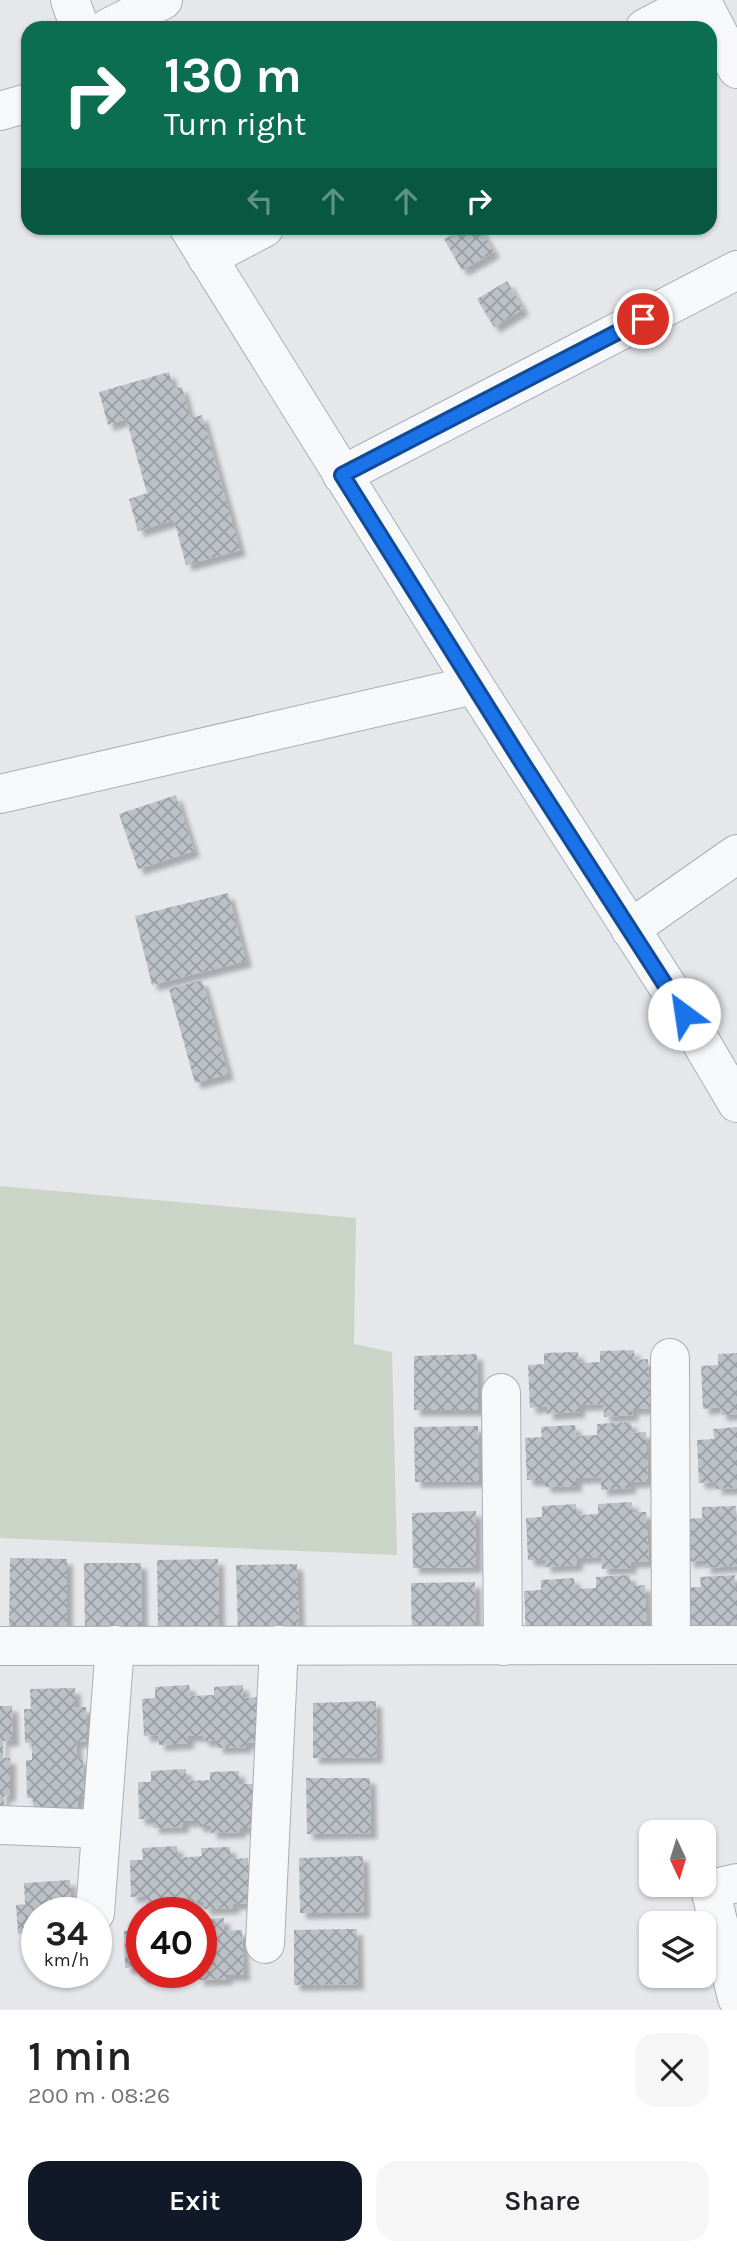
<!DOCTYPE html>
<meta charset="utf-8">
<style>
:root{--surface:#fff;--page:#f6f6f6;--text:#202124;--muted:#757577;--accent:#111827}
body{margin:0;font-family:Karla,sans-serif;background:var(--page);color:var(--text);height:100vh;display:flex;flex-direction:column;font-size:26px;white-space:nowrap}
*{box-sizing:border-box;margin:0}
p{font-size:23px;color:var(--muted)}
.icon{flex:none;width:38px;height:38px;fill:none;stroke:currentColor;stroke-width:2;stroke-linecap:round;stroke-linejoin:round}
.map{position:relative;height:2010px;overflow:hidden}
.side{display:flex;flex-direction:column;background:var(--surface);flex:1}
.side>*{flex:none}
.guide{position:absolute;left:21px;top:21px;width:696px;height:214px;border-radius:21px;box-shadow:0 2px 5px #0004;background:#0b6e4f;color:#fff;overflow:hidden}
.needle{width:46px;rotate:176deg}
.fabs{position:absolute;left:639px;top:1820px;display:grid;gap:14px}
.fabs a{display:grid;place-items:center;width:77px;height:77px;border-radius:14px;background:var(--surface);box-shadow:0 2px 5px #0004;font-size:35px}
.speed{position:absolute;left:21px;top:1897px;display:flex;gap:14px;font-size:35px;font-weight:700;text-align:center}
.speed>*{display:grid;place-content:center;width:91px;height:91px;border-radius:50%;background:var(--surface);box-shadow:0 2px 5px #0004;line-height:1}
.speed small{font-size:18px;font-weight:400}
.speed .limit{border:10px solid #d22;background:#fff;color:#111}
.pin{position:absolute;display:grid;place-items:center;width:60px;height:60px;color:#fff;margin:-30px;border:4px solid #fff;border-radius:50%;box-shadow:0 2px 7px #0007}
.me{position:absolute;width:77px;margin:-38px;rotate:329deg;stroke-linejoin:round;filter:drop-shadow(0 0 5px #0008)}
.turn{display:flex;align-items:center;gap:24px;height:147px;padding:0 28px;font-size:32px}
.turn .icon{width:91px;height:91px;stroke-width:2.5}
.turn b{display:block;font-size:49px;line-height:60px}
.lanes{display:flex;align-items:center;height:66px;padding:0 28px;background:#0003;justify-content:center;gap:35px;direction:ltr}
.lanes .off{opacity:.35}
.round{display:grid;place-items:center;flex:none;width:74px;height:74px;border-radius:21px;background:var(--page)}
.head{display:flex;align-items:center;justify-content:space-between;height:119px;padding:0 28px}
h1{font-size:42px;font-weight:600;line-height:52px}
.cta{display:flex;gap:14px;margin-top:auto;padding:14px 28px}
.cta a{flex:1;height:80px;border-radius:21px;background:var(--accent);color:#fff;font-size:28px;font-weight:600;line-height:80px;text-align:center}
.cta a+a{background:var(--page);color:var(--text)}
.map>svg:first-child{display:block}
.grass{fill:#cad4c7}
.building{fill:url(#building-cross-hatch);filter:url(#shadow)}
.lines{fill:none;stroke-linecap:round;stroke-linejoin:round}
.minor-casing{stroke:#aaaeb5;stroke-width:40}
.tertiary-casing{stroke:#aaaeb5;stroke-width:40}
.minor{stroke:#f7f8fa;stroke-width:38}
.tertiary{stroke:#f7f8fa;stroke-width:38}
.route-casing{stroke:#114b97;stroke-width:18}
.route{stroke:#1a73e8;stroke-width:12}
</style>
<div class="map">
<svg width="737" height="2010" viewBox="0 0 737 2010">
<defs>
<pattern id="building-cross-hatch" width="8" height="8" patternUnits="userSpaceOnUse" patternTransform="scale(1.75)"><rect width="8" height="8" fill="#bcc1c7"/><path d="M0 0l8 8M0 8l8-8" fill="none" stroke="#999ea3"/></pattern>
<filter id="shadow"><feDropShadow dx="6" dy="6" stdDeviation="2" flood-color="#0004"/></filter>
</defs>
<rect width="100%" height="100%" fill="#e5e7eb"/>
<path class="grass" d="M 0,1186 L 356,1218 L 354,1344 L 392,1352 L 397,1555 L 0,1538 Z"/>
<g class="building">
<path d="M 466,228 L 480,228 L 494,252 L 462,270 L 444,239 Z"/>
<path d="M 507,281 L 523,309 L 494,327 L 477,299 Z"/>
<path d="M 169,372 L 174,389 L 182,387 L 190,418 L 202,415 L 240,550 L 186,565 L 174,520 L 138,531 L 129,499 L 147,493 L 126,419 L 108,425 L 99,392 Z"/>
<path d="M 176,795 L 194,851 L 138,869 L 119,814 Z"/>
<path d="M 228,893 L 246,961 L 152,985 L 135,916 Z"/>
<path d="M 202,980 L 228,1074 L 195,1083 L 169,989 Z"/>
<path d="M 634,1350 L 635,1360 L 648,1359 L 651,1408 L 632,1409 L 633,1415 L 604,1417 L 603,1404 L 579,1405 L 579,1412 L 547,1414 L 547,1406 L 530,1408 L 528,1365 L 544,1364 L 544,1353 L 578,1352 L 579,1363 L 600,1362 L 600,1351 Z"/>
<path d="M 737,1353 L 737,1414 L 721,1415 L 720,1407 L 703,1409 L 701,1366 L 718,1365 L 718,1354 Z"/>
<path d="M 477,1354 L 478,1410 L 414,1410 L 414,1356 Z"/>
<path d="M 631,1422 L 632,1433 L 646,1432 L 648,1481 L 630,1482 L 630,1488 L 601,1490 L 601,1477 L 576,1478 L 576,1486 L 545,1487 L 544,1480 L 527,1480 L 525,1438 L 542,1437 L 541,1427 L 575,1425 L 576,1436 L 597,1435 L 597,1424 Z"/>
<path d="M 478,1426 L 479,1481 L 415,1482 L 414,1427 Z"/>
<path d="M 737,1427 L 737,1488 L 716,1489 L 716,1482 L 699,1483 L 697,1440 L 714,1439 L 713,1429 Z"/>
<path d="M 632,1502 L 633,1512 L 646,1512 L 649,1561 L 630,1562 L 631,1568 L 602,1569 L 601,1557 L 577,1558 L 577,1565 L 545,1567 L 545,1560 L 528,1560 L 526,1518 L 542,1517 L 542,1506 L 576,1504 L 577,1515 L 598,1514 L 598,1504 Z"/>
<path d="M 736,1506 L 737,1566 L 705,1568 L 705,1560 L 688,1562 L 686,1519 L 702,1518 L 702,1507 Z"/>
<path d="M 476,1511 L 476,1567 L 413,1568 L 412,1513 Z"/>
<path d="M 10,1558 L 67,1559 L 67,1629 L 9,1629 Z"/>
<path d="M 218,1559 L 219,1629 L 158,1631 L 157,1560 Z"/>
<path d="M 84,1563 L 141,1563 L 142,1634 L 85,1634 Z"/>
<path d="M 297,1564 L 299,1634 L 238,1636 L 236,1565 Z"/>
<path d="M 630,1575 L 631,1586 L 645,1585 L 647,1634 L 526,1634 L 524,1591 L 541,1590 L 541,1580 L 574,1578 L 575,1589 L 596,1588 L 596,1577 Z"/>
<path d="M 735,1575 L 735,1586 L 737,1586 L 737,1629 L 686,1631 L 684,1588 L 701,1587 L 700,1577 Z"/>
<path d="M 475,1582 L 476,1638 L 412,1638 L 411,1583 Z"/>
<path d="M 189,1685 L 191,1696 L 214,1695 L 214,1687 L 243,1685 L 243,1698 L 261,1697 L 263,1742 L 246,1743 L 246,1747 L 217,1748 L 217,1740 L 203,1741 L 203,1736 L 188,1736 L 188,1743 L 159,1745 L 158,1735 L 144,1736 L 142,1699 L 155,1698 L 155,1687 Z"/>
<path d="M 75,1688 L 75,1707 L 86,1707 L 87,1741 L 76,1742 L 77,1759 L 83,1759 L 84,1796 L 78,1796 L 78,1814 L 34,1815 L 33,1798 L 27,1798 L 26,1760 L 32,1760 L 32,1743 L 25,1743 L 24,1709 L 31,1709 L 30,1689 Z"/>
<path d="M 376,1701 L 377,1757 L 313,1758 L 313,1703 Z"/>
<path d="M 0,1706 L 12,1706 L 13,1740 L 3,1741 L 3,1758 L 10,1758 L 10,1795 L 4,1796 L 4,1813 L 0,1813 Z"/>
<path d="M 186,1769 L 186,1781 L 210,1780 L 210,1772 L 239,1771 L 239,1784 L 256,1784 L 257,1828 L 240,1828 L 240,1832 L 211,1833 L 211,1826 L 197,1826 L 197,1821 L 183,1821 L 183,1827 L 153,1828 L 153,1819 L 139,1819 L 138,1782 L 151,1782 L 151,1771 Z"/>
<path d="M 306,1778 L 370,1778 L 371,1833 L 307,1834 Z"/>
<path d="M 177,1846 L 178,1858 L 202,1856 L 201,1848 L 230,1847 L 231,1859 L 248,1858 L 250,1903 L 233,1904 L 233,1908 L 204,1909 L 204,1902 L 190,1902 L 190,1898 L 175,1898 L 176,1904 L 146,1906 L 145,1896 L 131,1897 L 130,1860 L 143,1860 L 142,1848 Z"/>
<path d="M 363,1856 L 364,1912 L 300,1913 L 299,1858 Z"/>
<path d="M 70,1880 L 71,1902 L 77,1902 L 77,1913 L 37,1913 L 37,1949 L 25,1950 L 24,1933 L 18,1934 L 16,1905 L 25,1904 L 24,1883 Z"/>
<path d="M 224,1918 L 224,1931 L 242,1930 L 244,1975 L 227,1975 L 227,1979 L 198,1980 L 197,1972 L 201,1972 L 201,1919 Z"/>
<path d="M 136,1919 L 142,1919 L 142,1972 L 170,1972 L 170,1975 L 140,1977 L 139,1967 L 125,1968 L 124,1931 L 137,1931 Z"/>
<path d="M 357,1929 L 358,1984 L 294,1985 L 294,1930 Z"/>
</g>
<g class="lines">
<g class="minor-casing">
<g id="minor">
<path d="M 701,0 L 737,69"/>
<path d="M 108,28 L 163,0"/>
<path d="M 645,28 L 699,0"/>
<path d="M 0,111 L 28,103"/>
<path d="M 207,258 L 264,228"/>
<path d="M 342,475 L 737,270"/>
<path d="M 0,794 L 474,685"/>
<path d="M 630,929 L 737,854"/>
<path d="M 670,1358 L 671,1645"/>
<path d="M 501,1393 L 503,1646"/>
<path d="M 0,1646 L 737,1645"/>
<path d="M 0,1825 L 101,1829"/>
<path d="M 737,1883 L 710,1889 L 737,1998"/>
<path d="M 95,1913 L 115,1645"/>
<path d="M 265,1944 L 279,1645"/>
</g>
</g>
<g class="tertiary-casing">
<g id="tertiary">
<path d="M 70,0 L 80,28"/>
<path d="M 189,228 L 474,685 L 672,993 L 737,1103"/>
</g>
</g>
<use href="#minor" class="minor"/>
<use href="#tertiary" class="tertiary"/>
</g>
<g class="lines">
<g class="route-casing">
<path id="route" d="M 643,319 L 342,475 L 523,764 L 684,1014"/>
</g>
<use href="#route" class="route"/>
</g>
</svg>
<div class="fabs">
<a><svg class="needle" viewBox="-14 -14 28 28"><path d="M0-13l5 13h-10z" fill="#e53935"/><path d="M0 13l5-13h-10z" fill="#757577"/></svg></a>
<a><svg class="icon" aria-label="layers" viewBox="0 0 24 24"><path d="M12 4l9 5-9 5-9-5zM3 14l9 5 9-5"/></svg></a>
</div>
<div class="speed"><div>34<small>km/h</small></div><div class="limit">40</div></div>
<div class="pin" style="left:643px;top:319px;background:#d93025"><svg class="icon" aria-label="arrive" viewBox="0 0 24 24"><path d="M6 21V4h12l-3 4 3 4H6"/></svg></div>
<svg class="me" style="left:684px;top:1014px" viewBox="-20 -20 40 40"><circle r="19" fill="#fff"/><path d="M0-13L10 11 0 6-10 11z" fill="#1a73e8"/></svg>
<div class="guide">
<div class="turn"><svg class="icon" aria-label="right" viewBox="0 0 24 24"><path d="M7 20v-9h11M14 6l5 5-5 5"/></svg><div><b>130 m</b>Turn right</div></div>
<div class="lanes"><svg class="icon off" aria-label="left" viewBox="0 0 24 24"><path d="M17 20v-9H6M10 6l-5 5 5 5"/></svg><svg class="icon off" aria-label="ahead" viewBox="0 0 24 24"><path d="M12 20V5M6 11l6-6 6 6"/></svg><svg class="icon off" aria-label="ahead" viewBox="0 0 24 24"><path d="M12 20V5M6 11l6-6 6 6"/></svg><svg class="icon" aria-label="right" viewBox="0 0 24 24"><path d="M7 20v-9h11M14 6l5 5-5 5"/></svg></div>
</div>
</div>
<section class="side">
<div class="head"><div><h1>1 min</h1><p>200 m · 08:26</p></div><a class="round"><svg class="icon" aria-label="close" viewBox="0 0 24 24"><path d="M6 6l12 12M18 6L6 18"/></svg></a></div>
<div class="cta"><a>Exit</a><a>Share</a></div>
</section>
